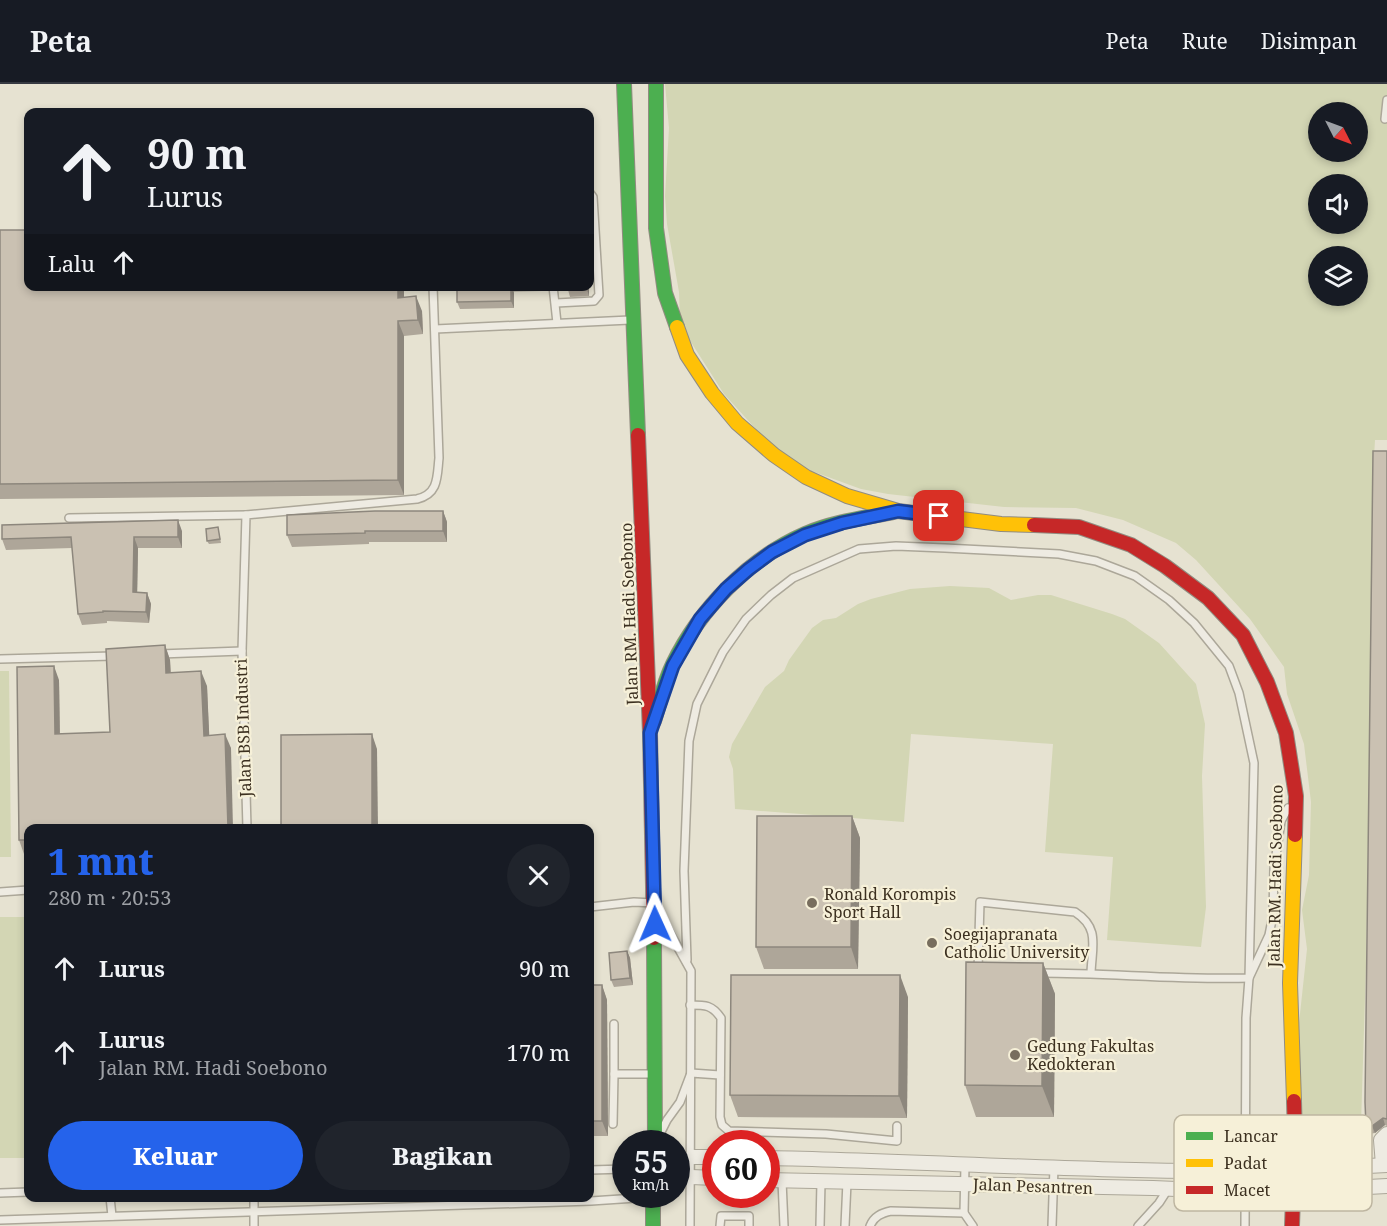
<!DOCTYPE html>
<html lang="id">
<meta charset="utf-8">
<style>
:root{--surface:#171b24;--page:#20242c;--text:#f1f3f6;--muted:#9ea1a6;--line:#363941;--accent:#2563eb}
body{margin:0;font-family:"Noto Serif",serif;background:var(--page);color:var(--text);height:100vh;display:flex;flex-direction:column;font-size:22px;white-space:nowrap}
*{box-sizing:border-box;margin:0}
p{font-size:20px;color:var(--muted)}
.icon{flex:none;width:33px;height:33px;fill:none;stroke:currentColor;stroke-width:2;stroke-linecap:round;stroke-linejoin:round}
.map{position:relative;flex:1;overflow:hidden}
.side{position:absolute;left:24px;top:740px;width:570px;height:378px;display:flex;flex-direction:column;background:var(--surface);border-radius:12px;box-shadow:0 3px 9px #0003}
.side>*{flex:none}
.top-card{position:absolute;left:24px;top:24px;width:570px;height:183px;border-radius:12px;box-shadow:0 3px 9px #0003;background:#171b24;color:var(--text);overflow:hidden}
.needle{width:39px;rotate:132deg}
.controls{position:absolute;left:1308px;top:18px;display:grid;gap:12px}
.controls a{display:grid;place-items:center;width:60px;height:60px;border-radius:50%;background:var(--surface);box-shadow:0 3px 9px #0003;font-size:30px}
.speed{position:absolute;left:612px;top:1046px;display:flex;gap:12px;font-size:30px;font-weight:700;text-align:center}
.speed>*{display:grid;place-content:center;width:78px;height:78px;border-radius:50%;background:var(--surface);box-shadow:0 3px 9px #0003;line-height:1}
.speed small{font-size:15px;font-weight:400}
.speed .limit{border:9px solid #d22;background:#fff;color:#111}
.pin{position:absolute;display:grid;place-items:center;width:51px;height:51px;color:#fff;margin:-26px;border-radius:12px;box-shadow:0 3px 9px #0006}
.me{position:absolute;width:66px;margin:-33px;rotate:359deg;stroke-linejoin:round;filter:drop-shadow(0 0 4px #0008)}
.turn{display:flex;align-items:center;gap:21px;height:126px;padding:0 24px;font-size:27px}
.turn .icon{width:78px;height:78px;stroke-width:2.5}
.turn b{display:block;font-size:42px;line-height:51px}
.then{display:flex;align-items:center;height:57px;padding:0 24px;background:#0003;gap:12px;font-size:22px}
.round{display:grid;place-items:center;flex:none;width:63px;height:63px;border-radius:32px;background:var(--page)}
.overview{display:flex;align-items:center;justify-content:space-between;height:102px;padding:0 24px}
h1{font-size:36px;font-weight:800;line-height:45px;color:var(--accent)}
.cta{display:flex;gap:12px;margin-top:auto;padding:12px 24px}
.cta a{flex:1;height:69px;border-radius:36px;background:var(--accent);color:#fff;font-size:24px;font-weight:800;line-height:69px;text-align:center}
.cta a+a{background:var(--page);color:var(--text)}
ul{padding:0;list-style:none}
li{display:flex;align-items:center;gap:18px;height:84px;padding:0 24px}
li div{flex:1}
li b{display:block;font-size:22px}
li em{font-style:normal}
header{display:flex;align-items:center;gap:36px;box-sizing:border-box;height:84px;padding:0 30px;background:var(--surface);border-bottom:2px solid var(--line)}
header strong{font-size:28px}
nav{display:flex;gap:33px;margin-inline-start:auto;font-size:21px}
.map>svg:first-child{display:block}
.green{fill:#d3d6b4;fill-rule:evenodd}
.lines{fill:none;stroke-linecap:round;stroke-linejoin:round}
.lane-casing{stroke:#aca799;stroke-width:10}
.street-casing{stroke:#aca799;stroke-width:16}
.fast-casing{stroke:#918c80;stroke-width:16}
.slow-casing{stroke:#918c80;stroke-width:16}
.jam-casing{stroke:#918c80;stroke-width:16}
.lane{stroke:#eeebe2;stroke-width:7}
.street{stroke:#eeebe2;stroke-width:14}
.fast{stroke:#4caf50;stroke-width:14}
.slow{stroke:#ffc107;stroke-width:14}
.jam{stroke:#c62828;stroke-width:14}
.wall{fill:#aea699}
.shaded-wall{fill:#8d877d}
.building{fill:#cac1b2;stroke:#8d877d;stroke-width:1.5}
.route-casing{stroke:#184099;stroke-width:15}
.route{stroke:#2563eb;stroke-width:10}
.poi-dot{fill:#786e5e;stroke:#f6f0d8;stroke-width:2}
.labels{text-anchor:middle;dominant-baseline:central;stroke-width:4.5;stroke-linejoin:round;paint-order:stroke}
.street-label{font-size:16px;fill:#3c3020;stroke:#f6f0d8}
.poi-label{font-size:16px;fill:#3c3020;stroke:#f6f0d8;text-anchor:start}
.key{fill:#f6f0d8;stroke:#beb6a1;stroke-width:1.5}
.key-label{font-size:16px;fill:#3c3020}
</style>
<header>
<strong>Peta</strong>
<nav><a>Peta</a><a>Rute</a><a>Disimpan</a></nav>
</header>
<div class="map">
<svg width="1387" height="1142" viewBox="0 0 1387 1142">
<rect width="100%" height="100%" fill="#e6e2d1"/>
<g class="green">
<path d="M 665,0 L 1387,0 L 1387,356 L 1375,356 L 1374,373 L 1366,882 L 1360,1072 L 1315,1073 L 1302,1065 L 1299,939 L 1307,865 L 1302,826 L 1309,791 L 1311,718 L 1304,660 L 1287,610 L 1284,583 L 1250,535 L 1196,476 L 1176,459 L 1123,436 L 1076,424 L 1004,423 L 888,410 L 861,405 L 806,385 L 774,365 L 724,310 L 689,255 L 680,236 L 679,208 L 667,140 L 665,112 L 669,44 ZM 1318,28 L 1358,28 L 1358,68 L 1318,68 ZM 1318,100 L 1358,100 L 1358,140 L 1318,140 ZM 1318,172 L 1358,172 L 1358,212 L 1318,212 Z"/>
<path d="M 950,502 L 989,504 L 1011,516 L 1038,511 L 1051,511 L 1112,530 L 1125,535 L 1159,559 L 1196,600 L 1205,640 L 1202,692 L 1206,823 L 1201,863 L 1107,856 L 1113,773 L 1045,768 L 1053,660 L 911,650 L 904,738 L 735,725 L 733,685 L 729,673 L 732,660 L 765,603 L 784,587 L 789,576 L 812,544 L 823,536 L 836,534 L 858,520 L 871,515 L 910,505 Z"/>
<path d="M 0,587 L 9,587 L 11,773 L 0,773 Z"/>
<rect x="0" y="833" width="28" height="241"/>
</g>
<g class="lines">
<g class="lane-casing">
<g id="lane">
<path d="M 1385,35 L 1387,16"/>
<path d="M 553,202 L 557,239"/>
<path d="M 503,203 L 542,202"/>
<path d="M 556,219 L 594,217 L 599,211 L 593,113 L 590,109"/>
<path d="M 435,245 L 630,236"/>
<path d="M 69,434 L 246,431"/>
<path d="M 160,570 L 242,567"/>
<path d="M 0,575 L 113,572"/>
<path d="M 247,744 L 242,567 L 246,431 L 417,415 C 439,410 437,392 439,374 L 433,202"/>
<path d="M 0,808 L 28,806"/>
<path d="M 590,823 L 634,818 L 653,819"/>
<path d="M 661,833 L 691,887 L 690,1142"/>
<path d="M 687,876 L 684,787 L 689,657 L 697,620 L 723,568 L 746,535 L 771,511 L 793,494 L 859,465 L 896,462 L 945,464 L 1059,470 L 1096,477 L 1135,492 L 1169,516 L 1194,539 L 1229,582 L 1239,609 L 1254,679 L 1249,894 C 1179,896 1110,889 1040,889"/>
<path d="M 978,886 L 980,818 L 1075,828 C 1100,844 1092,862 1091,889"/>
<path d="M 690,921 C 706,921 712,921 721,934 L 720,1033 L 722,1041 L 729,1047 L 826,1050 L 897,1057 L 897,1042"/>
<path d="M 614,940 L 614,990 L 653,990"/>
<path d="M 613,1040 L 614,990"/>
<path d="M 661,1048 L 667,1036 L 680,1018 L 691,989 L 720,991"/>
<path d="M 965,1081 L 964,1129 L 973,1142"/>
<path d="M 590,1086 L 626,1085"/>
<path d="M 782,1097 L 784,1142"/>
<path d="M 0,1109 L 28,1108"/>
<path d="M 110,1113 L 112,1132"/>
<path d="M 254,1113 L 254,1142"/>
<path d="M 0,1136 L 591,1117 L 651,1113"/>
<path d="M 720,1142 L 721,1132 L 749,1132 L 749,1142"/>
<path d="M 820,1142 L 821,1098"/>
<path d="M 845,1142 L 847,1098"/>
<path d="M 870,1142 C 874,1132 882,1129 891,1127 L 964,1129"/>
<path d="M 1052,1142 L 1054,1083"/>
<path d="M 1138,1142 L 1159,1119 L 1168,1105"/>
<path d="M 1245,1142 L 1246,934 L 1249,894 L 1269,851 L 1273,831 L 1274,785 L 1281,737 L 1288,724"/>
</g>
</g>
<g class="street-casing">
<g id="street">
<path d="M 692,1073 L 716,1073"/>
<path d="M 766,1074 C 926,1077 1086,1088 1246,1087"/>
<path d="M 1383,1081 L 1381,1056 L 1387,1050"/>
<path d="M 1293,1086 L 1387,1081"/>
<path d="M 691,1093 L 716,1094"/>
<path d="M 766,1096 L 1153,1104 L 1245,1108"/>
<path d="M 1293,1107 L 1387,1102"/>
</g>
</g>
<g class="fast-casing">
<g id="fast">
<path d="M 624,0 L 638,351"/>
<path d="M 656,0 L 656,144 L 665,209 L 677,243"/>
<path d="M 654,637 C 660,618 664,598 673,580 C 700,525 748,475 805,450 C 833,438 864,434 894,428"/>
<path d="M 654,854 L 655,1059"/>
<path d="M 653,1110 L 653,1142"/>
</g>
</g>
<g class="slow-casing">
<g id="slow">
<path d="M 677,243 L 687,271 L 712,309 L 737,339 L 774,371 L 806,393 L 847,412 L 898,427 L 1001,440 L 1034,441"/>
<path d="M 1294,1017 L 1290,899 L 1295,751"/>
</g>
</g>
<g class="jam-casing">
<g id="jam">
<path d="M 638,351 L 650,649 L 654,854"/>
<path d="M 1034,441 L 1079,443 L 1131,461 L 1165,482 L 1208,514 L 1243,551 L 1267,598 L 1286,649 L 1296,712 L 1295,751"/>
<path d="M 1292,1142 L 1295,1055 L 1294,1017"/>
</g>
</g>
<use href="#lane" class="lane"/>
<use href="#street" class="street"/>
<use href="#fast" class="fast"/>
<use href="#slow" class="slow"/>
<use href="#jam" class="jam"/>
</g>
<g class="wall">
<path d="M 0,146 L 422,227 L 423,250 L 404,252 L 404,411 L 0,415 Z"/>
<path d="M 512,202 L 514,209 L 514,224 L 460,225 L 457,218 Z"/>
<path d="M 567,202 L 589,202 L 589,212 L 570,213 Z"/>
<path d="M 1387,367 L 1387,1042 L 1385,1041 L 1375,1049 L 1369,1050 L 1366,1042 Z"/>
<path d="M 443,427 L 447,438 L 447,458 L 369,458 L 369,460 L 292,463 L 287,451 Z"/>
<path d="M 218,443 L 221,459 L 209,460 L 207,457 Z"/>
<path d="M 182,447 L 182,464 L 138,464 L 137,508 L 147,509 L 151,520 L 149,539 L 107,537 L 107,539 L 82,541 L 78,530 L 72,464 L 6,466 L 2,455 Z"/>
<path d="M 165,561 L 170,576 L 171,589 L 207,602 L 209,652 L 231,664 L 28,744 L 28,770 L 24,770 L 19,756 L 59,596 L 60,650 L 110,648 Z"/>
<path d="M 852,732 L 860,754 L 858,885 L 764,885 L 756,863 Z"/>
<path d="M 627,867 L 630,874 L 633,901 L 614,903 L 611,896 Z"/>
<path d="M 1043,879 L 1055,910 L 1054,1033 L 976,1033 L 965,1001 Z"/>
<path d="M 590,901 L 602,901 L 607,916 L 608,1052 L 590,1052 Z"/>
<path d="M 908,913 L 907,1034 L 738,1033 L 730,1011 Z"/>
</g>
<g class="shaded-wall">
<path d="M 398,202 L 404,202 L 404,229 L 398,214 Z"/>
<path d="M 512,202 L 514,209 L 514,224 L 511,217 Z"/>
<path d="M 586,202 L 589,202 L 589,212 Z"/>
<path d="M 416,212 L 422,227 L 423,250 L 418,236 Z"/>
<path d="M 398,237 L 404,252 L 404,411 L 398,396 Z"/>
<path d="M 443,427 L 447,438 L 447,458 L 443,447 Z"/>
<path d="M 178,436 L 182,447 L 182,464 L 178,453 Z"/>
<path d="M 134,453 L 138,464 L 137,519 L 133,508 Z"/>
<path d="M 147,509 L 151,520 L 149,539 L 146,528 Z"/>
<path d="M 165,561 L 170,576 L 171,603 L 166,589 Z"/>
<path d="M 54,582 L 59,596 L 60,664 L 55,650 Z"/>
<path d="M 201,587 L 207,602 L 210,667 L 204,652 Z"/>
<path d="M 225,650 L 231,664 L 233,744 L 228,744 Z"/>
<path d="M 372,650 L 377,665 L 378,744 L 372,744 Z"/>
<path d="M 852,732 L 860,754 L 858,885 L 851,863 Z"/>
<path d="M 627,867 L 630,874 L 633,901 L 630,894 Z"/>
<path d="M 1043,879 L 1055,910 L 1054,1033 L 1042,1002 Z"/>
<path d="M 900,891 L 908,913 L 907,1034 L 899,1012 Z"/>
<path d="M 602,901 L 607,916 L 608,1052 L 602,1037 Z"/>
<path d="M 1383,1034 L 1385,1041 L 1375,1049 L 1372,1042 Z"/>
</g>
<g class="building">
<path d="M 0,146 L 28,146 L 28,202 L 398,202 L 398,214 L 416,212 L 418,236 L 398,237 L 398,396 L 0,400 Z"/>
<path d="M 457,202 L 511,202 L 511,217 L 457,218 Z"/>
<path d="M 1373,367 L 1387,367 L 1387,1035 L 1383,1034 L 1372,1042 L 1366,1042 L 1365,1018 Z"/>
<path d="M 375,427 L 443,427 L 443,447 L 365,447 L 365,449 L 287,451 L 287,431 Z"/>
<path d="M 178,436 L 178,453 L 134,453 L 133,508 L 147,509 L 146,528 L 103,527 L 103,528 L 78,530 L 71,453 L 2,455 L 2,441 Z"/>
<path d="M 218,443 L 220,455 L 207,457 L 206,445 Z"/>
<path d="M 165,561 L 166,589 L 201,587 L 204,652 L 225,650 L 228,744 L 28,744 L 28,756 L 19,756 L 17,583 L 54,582 L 55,650 L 110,648 L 106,565 Z"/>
<path d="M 372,650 L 372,744 L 281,744 L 281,651 Z"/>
<path d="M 757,732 L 852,732 L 851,863 L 756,863 Z"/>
<path d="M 627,867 L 630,894 L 611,896 L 609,869 Z"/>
<path d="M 966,878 L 1043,879 L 1042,1002 L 965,1001 Z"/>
<path d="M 731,891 L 900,891 L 899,1012 L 730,1011 Z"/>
<rect x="590" y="901" width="12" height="136"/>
</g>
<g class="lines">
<g class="route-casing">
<path id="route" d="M 655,840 L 650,649 L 673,582 L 700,535 L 726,505 L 749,485 L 772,468 L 805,451 L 842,439 L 898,427 L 939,432"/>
</g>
<use href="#route" class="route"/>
</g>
<g class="poi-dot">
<circle cx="812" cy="819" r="6"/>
<circle cx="932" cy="859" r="6"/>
<circle cx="1015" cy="971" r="6"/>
</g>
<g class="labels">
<g class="street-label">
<text transform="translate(629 530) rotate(-92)">Jalan RM. Hadi Soebono</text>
<text transform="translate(243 644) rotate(-92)">Jalan BSB Industri</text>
<text transform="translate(1275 792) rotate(-89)">Jalan RM. Hadi Soebono</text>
<text transform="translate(1033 1102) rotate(2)">Jalan Pesantren</text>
</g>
<g class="poi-label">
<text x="824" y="810">Ronald Korompis<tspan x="824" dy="18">Sport Hall</tspan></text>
<text x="944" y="850">Soegijapranata<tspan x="944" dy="18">Catholic University</tspan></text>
<text x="1027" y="962">Gedung Fakultas<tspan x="1027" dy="18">Kedokteran</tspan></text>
</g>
</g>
<rect x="1174" y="1031" width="198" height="96" rx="9" class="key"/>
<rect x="1186" y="1048" width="27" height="8" fill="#4caf50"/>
<rect x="1186" y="1075" width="27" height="8" fill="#ffc107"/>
<rect x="1186" y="1102" width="27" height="8" fill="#c62828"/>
<g class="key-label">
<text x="1224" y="1058">Lancar</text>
<text x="1224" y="1085">Padat</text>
<text x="1224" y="1112">Macet</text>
</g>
</svg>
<div class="controls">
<a><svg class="needle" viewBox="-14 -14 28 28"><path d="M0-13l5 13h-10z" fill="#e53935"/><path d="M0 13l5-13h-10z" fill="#9ea1a6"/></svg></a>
<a><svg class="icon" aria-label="sound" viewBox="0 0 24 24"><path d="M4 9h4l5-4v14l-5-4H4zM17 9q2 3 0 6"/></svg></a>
<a><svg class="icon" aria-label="layers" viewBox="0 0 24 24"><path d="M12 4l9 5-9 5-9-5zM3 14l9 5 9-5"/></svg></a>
</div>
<div class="speed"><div>55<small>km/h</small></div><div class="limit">60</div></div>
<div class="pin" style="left:939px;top:432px;background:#d93025"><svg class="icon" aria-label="arrive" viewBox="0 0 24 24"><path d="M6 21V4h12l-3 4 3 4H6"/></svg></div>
<svg class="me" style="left:655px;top:840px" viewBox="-20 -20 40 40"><path d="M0-17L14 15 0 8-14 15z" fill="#2563eb" stroke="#fff" stroke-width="4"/></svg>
<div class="top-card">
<div class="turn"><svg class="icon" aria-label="ahead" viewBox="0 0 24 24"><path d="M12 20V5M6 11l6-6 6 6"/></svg><div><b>90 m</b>Lurus</div></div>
<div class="then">Lalu<svg class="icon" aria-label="ahead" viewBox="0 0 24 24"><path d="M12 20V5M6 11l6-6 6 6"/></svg></div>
</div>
<section class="side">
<div class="overview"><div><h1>1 mnt</h1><p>280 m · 20:53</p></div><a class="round"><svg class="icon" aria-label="close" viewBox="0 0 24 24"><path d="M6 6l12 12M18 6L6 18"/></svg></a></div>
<ul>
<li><svg class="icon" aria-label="ahead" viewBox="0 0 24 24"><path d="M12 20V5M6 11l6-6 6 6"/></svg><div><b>Lurus</b></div><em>90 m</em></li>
<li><svg class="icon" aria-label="ahead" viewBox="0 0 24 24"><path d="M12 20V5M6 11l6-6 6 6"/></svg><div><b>Lurus</b><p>Jalan RM. Hadi Soebono</p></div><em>170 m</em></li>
</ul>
<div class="cta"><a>Keluar</a><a>Bagikan</a></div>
</section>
</div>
